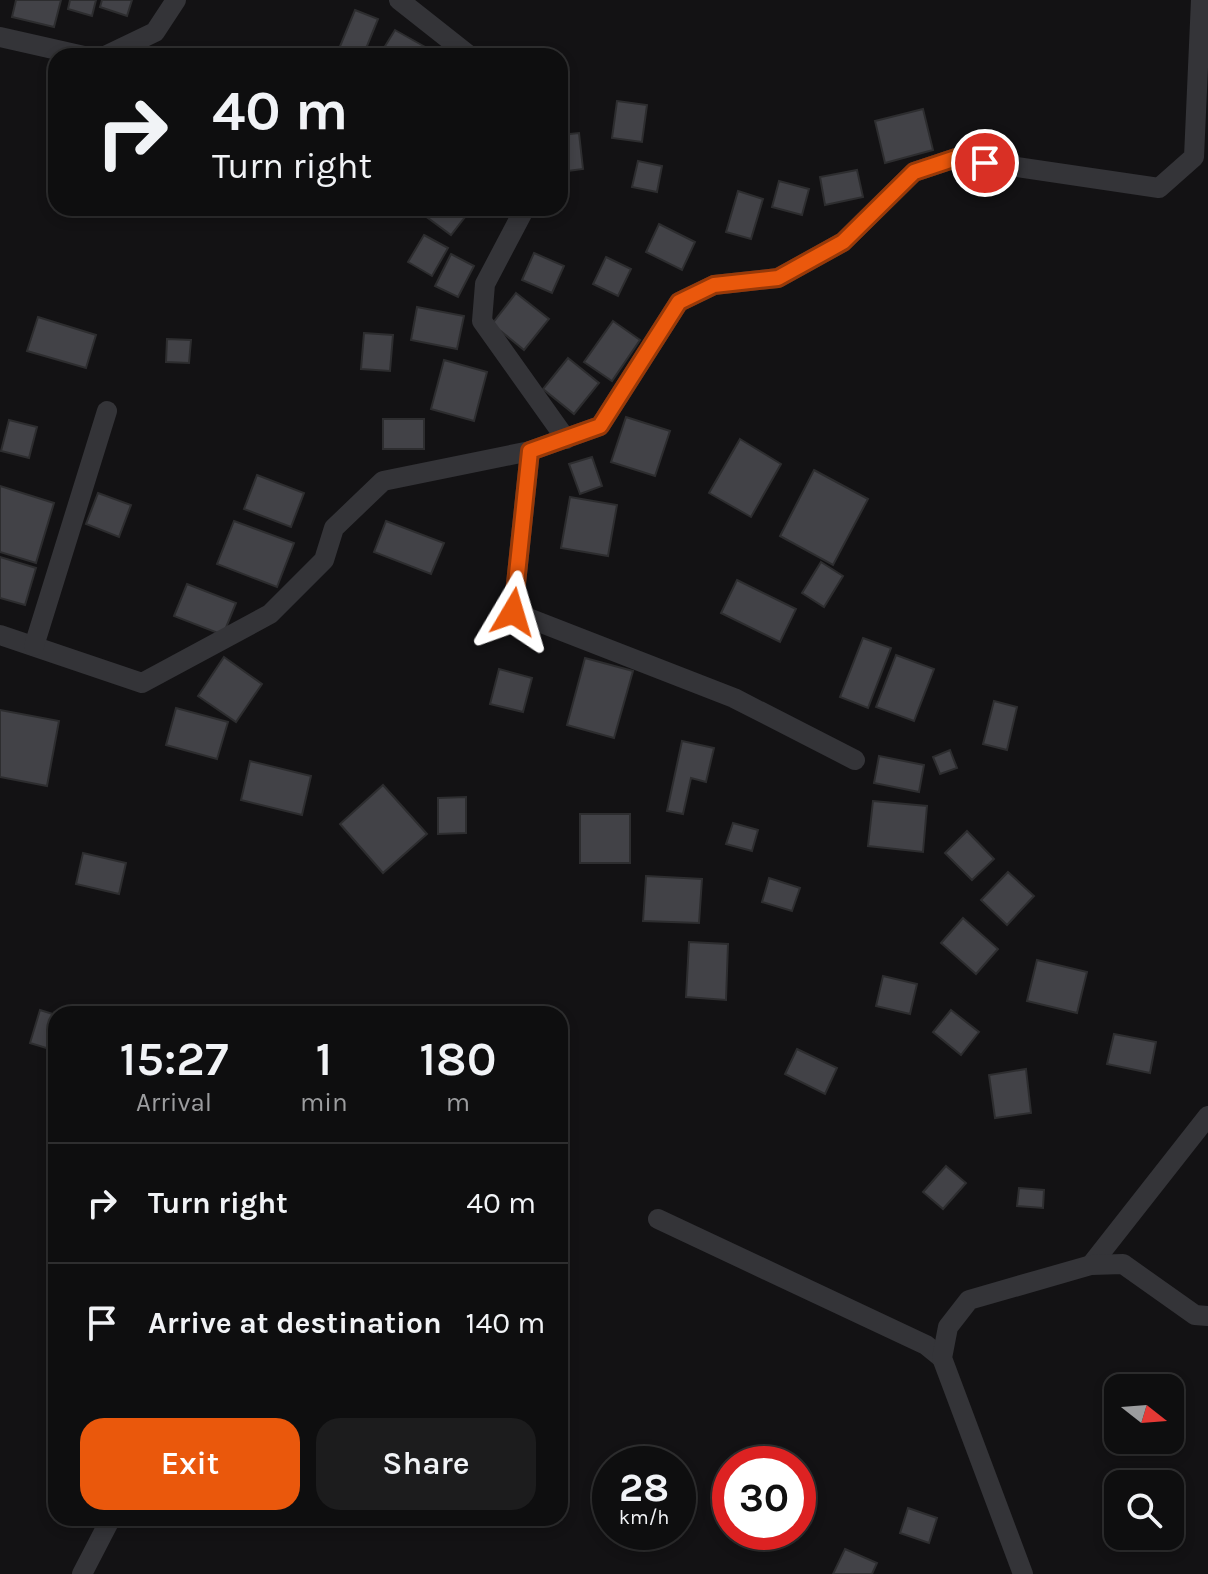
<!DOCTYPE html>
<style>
:root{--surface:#0e0e0f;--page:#1c1c1d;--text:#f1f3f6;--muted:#9b9c9e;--line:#2e2e2f;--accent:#ea580c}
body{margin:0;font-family:Karla,sans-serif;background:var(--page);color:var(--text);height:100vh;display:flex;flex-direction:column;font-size:30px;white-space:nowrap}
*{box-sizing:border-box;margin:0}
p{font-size:26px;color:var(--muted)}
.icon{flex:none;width:44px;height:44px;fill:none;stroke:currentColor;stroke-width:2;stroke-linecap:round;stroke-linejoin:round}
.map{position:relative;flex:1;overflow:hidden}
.details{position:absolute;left:48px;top:1006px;width:520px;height:520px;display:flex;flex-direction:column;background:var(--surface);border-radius:24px;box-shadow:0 4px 12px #0003,0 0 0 2px var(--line)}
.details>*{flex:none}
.guide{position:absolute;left:48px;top:48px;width:520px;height:168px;border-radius:24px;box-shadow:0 4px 12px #0003,0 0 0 2px var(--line);background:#0e0e0f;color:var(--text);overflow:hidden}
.needle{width:52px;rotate:107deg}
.controls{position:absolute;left:1104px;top:1374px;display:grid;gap:16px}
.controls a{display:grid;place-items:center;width:80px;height:80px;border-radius:16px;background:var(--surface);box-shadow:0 4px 12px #0003,0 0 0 2px var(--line);font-size:40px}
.speed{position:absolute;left:592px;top:1446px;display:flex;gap:16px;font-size:40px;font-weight:700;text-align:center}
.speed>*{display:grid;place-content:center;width:104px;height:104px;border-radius:50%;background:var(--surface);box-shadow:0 4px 12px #0003,0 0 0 2px var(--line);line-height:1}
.speed small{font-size:20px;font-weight:400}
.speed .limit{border:12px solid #d22;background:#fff;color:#111}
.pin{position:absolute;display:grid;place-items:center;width:68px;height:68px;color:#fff;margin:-34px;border:4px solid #fff;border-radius:50%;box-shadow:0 2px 8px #0007}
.me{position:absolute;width:88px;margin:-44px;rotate:7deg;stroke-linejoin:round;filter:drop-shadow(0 0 6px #0008)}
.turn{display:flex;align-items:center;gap:28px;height:168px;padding:0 32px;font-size:36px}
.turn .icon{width:104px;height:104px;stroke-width:2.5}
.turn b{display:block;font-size:56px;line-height:68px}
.eta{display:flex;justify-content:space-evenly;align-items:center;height:136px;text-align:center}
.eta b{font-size:48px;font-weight:600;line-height:56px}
.button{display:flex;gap:16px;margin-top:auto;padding:16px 32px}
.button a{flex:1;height:92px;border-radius:24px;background:var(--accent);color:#fff;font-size:32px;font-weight:600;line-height:92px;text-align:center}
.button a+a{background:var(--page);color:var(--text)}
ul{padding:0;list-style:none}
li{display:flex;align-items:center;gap:24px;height:120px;padding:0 32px;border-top:2px solid var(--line)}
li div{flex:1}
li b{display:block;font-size:30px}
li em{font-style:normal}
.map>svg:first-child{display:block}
.building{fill:#424247;stroke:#2d2d2f;stroke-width:2}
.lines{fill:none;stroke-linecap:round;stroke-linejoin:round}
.street{stroke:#343438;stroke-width:20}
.route-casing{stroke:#983908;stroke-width:20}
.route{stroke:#ea580c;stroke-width:14}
</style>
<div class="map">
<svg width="1208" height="1574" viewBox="0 0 1208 1574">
<rect width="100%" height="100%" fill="#131214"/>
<g class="building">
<path d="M 16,0 L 61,0 L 54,27 L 12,17 Z"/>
<path d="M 70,0 L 96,0 L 92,16 L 68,9 Z"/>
<path d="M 102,0 L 132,0 L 127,16 L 100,7 Z"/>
<path d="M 355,10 L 378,19 L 363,56 L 336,56 Z"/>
<path d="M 395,30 L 427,48 L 422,56 L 379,56 Z"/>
<path d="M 617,101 L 647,105 L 642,142 L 612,138 Z"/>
<path d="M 923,109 L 933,150 L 885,163 L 875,121 Z"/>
<path d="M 579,133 L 583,169 L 560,172 L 560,135 Z"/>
<path d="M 638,161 L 662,166 L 657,192 L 632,187 Z"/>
<path d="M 857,170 L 863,197 L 825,205 L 820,177 Z"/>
<path d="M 779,181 L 809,189 L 802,215 L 772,207 Z"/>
<path d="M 738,191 L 763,199 L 751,239 L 726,232 Z"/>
<path d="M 430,208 L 472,208 L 451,235 L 424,215 Z"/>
<path d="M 659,224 L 695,242 L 682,270 L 646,252 Z"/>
<path d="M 424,235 L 448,248 L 432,276 L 408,262 Z"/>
<path d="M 534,253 L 564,266 L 552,293 L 522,280 Z"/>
<path d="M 451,254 L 474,266 L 458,297 L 435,286 Z"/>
<path d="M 606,257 L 631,269 L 618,296 L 593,284 Z"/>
<path d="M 516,293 L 549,319 L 524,350 L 492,324 Z"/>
<path d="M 417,307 L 464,316 L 457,349 L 411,340 Z"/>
<path d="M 38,317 L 96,335 L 86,368 L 27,351 Z"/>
<path d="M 613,321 L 640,340 L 612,381 L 584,362 Z"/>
<path d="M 364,333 L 393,335 L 390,371 L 361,369 Z"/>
<path d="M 167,339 L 191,340 L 189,363 L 166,362 Z"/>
<path d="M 568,358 L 599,383 L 574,414 L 543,389 Z"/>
<path d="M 444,360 L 487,372 L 474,421 L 431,409 Z"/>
<path d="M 626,417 L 670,431 L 655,476 L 611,462 Z"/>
<rect x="383" y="419" width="41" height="30"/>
<path d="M 9,420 L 37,427 L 29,458 L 1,451 Z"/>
<path d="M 740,439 L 781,464 L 751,517 L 709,493 Z"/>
<path d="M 592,457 L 602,486 L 580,494 L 569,464 Z"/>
<path d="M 814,470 L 868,499 L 833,565 L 780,536 Z"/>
<path d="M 257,475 L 304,493 L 291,527 L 244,509 Z"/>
<path d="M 0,486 L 54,503 L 36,563 L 0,552 Z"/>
<path d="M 98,493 L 131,505 L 119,537 L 86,524 Z"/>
<path d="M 570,497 L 617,505 L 608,556 L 561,548 Z"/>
<path d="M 234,521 L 294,543 L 277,587 L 217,564 Z"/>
<path d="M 386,521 L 444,543 L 431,574 L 374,552 Z"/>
<path d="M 0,557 L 36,568 L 25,605 L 0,598 Z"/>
<path d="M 821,562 L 843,576 L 824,607 L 802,593 Z"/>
<path d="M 737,580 L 796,609 L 780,642 L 721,613 Z"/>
<path d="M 187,584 L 236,603 L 223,635 L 174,616 Z"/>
<path d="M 863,638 L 891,648 L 868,708 L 840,697 Z"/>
<path d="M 896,655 L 934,669 L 914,721 L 876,707 Z"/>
<path d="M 224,657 L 262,684 L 236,722 L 198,696 Z"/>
<path d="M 585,658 L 633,671 L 614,738 L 567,725 Z"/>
<path d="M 499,669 L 532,678 L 523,712 L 490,704 Z"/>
<path d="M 994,701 L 1017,707 L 1007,750 L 983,744 Z"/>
<path d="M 176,708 L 228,722 L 217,759 L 166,745 Z"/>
<path d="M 0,710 L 59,721 L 47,786 L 0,777 Z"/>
<path d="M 682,741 L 714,748 L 706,782 L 691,778 L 683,814 L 667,811 Z"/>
<path d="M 950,750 L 957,768 L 940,774 L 933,757 Z"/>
<path d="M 879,756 L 924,765 L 919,792 L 874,783 Z"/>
<path d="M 250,761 L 311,776 L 302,815 L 241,800 Z"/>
<path d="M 383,785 L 427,834 L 383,873 L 340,824 Z"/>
<path d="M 466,797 L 466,833 L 438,834 L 438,798 Z"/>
<path d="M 873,801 L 927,806 L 923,852 L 868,846 Z"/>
<rect x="580" y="814" width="50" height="49"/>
<path d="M 733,823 L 758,830 L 752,851 L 726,844 Z"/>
<path d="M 967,831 L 994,859 L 972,880 L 945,853 Z"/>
<path d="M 83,853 L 126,863 L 119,894 L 76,884 Z"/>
<path d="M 1008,872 L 1034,896 L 1007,925 L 981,900 Z"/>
<path d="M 646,876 L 702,879 L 699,923 L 643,921 Z"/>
<path d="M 769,878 L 800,888 L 792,911 L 762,902 Z"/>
<path d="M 963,918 L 998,949 L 976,974 L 941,943 Z"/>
<path d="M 689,942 L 728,944 L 726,1000 L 686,997 Z"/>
<path d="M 1037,960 L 1087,972 L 1077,1013 L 1027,1001 Z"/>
<path d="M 883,976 L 917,984 L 910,1014 L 876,1006 Z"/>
<path d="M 40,1010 L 56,1015 L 56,1051 L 30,1043 Z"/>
<path d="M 951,1010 L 979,1032 L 961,1055 L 933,1032 Z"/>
<path d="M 1114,1034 L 1156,1042 L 1150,1073 L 1107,1064 Z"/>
<path d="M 797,1049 L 837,1068 L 825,1094 L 785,1074 Z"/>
<path d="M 1026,1069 L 1031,1113 L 995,1118 L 989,1075 Z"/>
<path d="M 946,1166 L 966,1183 L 943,1209 L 923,1192 Z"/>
<path d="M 1019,1188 L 1044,1190 L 1043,1208 L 1017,1206 Z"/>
<path d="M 908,1508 L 937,1518 L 929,1543 L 900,1533 Z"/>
<path d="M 753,1532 L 787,1532 L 783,1546 L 752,1537 Z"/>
<path d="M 845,1549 L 877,1563 L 872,1574 L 833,1574 Z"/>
</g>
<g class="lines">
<g class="street">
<path d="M 399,0 L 470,56"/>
<path d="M 0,37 L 84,56"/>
<path d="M 105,56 L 155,32 L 176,0"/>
<path d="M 525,208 L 485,284 L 482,321 L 566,439"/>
<path d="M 530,451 L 513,612 L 734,698 L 855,760"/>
<path d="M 0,635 L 142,683 L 270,614 L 324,560 L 334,528 L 383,481 L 530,451 L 600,426 L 679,302 L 714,285 L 778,278 L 843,242 L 914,172 L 956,158 L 1159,188 L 1194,157 L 1201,0"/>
<path d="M 34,646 L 107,411"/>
<path d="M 658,1219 L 926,1345 L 942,1358"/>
<path d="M 1091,1265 L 1208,1116"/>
<path d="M 82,1574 L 111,1518"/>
<path d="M 1023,1574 L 942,1358 L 948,1327 L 969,1300 L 1091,1265 L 1123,1264 L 1195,1315 L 1208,1316"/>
</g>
</g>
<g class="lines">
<g class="route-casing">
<path id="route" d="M 513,612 L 530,451 L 600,426 L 679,302 L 714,285 L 778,278 L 843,242 L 914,172 L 956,158 L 985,163"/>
</g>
<use href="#route" class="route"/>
</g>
</svg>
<div class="controls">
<a><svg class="needle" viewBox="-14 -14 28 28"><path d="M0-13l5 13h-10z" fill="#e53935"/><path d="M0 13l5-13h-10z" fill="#9b9c9e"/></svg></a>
<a><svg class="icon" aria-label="search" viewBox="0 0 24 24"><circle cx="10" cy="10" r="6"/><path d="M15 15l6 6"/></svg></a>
</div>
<div class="speed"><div>28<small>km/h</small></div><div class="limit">30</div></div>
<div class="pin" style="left:985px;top:163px;background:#d93025"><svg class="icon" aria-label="arrive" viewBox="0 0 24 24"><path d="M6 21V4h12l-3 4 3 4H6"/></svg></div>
<svg class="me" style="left:513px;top:612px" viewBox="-20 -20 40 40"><path d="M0-17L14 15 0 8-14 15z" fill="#ea580c" stroke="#fff" stroke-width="4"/></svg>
<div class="guide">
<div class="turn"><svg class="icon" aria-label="right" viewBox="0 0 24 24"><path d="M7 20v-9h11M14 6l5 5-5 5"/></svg><div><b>40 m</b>Turn right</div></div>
</div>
<section class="details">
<div class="eta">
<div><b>15:27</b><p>Arrival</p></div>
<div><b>1</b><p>min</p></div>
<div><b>180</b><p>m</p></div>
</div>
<ul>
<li><svg class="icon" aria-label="right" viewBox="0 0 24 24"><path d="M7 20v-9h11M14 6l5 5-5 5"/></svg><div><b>Turn right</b></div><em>40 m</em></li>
<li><svg class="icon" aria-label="arrive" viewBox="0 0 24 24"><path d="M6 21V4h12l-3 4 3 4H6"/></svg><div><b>Arrive at destination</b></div><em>140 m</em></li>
</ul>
<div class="button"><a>Exit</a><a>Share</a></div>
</section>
</div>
